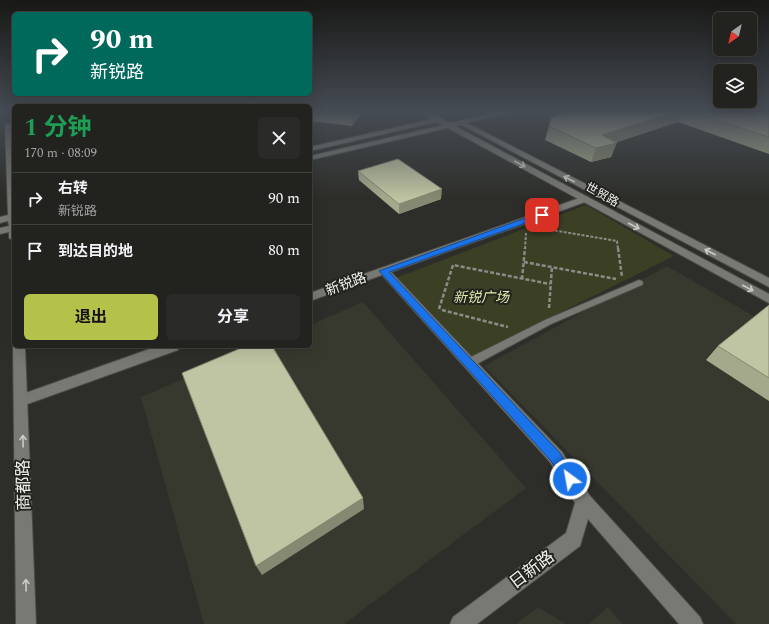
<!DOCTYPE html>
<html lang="zh">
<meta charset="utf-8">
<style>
:root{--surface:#22221f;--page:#2a2a28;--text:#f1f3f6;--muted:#a2a4a4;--line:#3f3f3d;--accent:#b5c249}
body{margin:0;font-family:Spectral,"Noto Sans SC",serif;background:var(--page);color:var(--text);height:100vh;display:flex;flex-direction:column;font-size:15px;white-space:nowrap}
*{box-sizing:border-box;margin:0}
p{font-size:13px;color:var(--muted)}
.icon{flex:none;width:22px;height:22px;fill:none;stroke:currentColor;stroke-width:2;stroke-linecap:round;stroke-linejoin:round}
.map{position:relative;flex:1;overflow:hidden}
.details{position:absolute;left:12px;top:104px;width:300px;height:244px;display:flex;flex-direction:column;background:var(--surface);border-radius:6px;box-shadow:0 4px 16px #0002,0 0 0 1px var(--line)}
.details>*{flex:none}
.top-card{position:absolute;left:12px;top:12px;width:300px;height:84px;border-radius:6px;box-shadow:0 4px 16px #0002,0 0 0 1px var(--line);background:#00695c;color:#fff;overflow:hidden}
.needle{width:26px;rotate:214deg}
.buttons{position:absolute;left:713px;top:12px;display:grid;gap:8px}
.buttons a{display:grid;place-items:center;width:44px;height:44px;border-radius:6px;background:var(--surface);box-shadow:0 4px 16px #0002,0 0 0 1px var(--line);font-size:20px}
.pin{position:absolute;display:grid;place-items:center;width:34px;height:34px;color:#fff;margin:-17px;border-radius:8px;box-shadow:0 2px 6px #0006}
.me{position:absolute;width:44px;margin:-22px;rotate:328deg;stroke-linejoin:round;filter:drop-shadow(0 0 3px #0008)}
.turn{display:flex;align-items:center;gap:14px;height:84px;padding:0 12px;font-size:18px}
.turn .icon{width:52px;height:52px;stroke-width:2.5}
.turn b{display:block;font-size:28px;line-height:34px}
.round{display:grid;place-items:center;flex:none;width:42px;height:42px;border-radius:6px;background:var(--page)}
.headline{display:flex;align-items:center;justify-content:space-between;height:68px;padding:0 12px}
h1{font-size:24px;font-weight:700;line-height:30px;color:#1e9e55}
.primary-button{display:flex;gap:8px;margin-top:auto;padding:8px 12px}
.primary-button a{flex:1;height:46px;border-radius:6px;background:var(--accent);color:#111;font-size:16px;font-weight:700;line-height:46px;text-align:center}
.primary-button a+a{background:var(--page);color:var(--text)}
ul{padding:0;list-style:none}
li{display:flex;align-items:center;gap:12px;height:52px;padding:0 12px;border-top:1px solid var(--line)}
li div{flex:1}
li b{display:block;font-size:15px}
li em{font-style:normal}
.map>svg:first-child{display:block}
.built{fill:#37392e}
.green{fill:#3b3f24}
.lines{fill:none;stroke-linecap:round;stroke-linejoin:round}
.lane-casing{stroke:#4a4a46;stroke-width:2}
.street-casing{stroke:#4a4a46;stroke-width:2}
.secondary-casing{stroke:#4a4a46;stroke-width:2}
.path-far1{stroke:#8b8c88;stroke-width:2;stroke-dasharray:3 1.5;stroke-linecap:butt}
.path{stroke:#8b8c88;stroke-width:2.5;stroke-dasharray:4 2;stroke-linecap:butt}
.lane{fill:#787972;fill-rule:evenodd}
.street{fill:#787972;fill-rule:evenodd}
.secondary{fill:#787972;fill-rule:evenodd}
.wall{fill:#a4a98b}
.shaded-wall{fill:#868971}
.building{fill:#bfc4a2;stroke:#868971}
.oneway{stroke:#cbccc7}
.route{fill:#1a73e8;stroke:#114b97}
.labels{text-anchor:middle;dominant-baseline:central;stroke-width:4;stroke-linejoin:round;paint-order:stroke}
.far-street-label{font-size:12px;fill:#efefec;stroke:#23241f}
.street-label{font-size:14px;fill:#efefec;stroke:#23241f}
.park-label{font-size:14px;font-style:italic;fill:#dde6ab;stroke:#23241f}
.near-street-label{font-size:17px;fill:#efefec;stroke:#23241f}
</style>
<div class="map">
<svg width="769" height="624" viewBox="0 0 769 624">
<rect width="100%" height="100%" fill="#2d2e29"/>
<g class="built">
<path d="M 667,266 L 769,325 L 769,624 L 736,624 L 484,366 Z"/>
<path d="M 363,302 L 526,488 L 344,624 L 204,624 L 141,397 L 260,346 L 310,346 L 310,325 Z"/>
<path d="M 538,607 L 566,624 L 516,624 Z"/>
<path d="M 608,607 L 623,624 L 589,624 Z"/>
</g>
<path class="green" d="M 586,205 L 674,256 L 470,357 L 396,278 Z"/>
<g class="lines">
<g class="lane-casing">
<path id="lane" d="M 639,280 L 642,281 L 643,283 L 642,285 L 551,324 L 473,366 L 469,367 L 465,366 L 464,363 L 465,360 L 545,320 Z"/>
</g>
<g class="street-casing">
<g id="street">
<path d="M 585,196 L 588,197 L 588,201 L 391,272 L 562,452 L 590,496 L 700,617 L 703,624 L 679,624 L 588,519 L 580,546 L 477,624 L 450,624 L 453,617 L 566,533 L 575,503 L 550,462 L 382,275 L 310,301 L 310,293 Z"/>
<path d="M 158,346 L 179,346 L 178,350 L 22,406 L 17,404 L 15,400 L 17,396 Z"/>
</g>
</g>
<g class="secondary-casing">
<g id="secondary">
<path d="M 421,112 C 429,111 435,117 443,118 L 444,120 L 450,123 L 500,112 L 510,112 L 509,113 L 467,123 L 769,278 L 769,287 L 462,125 L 455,126 L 769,294 L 769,303 L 448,128 L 310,160 L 310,156 L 443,125 L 437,122 L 310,151 L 310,147 L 432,119 Z"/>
<path d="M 14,122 L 14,126 L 11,126 L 14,164 L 14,241 L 9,238 L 9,232 L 0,234 L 0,228 L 9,226 L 8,221 L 0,223 L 0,217 L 8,215 L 5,125 Z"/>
<path d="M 14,343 L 14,346 L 25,346 L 36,624 L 16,624 L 13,346 Z"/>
</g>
</g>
<g class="path-far1">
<path d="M 546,229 L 617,241 L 618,249"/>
<path d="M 525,249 L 526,233"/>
</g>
<g class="path">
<path d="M 618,248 L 622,277"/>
<path d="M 524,262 L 616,279"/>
<path d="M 522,279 L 525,248"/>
<path d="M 549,308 L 552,267"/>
<path d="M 439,309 L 453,265 L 550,284"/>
<path d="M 442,310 L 508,327"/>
</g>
<use href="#lane" class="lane"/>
<use href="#street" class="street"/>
<use href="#secondary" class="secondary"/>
</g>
<g class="wall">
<path d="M 310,112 L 362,112 L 352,126 L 310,121 Z"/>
<path d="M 567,112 L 769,112 L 769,154 L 678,122 L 616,142 L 611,157 L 591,162 L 545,140 L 549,126 Z"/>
<path d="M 358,171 L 441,199 L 399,214 L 359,180 Z"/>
<path d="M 769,305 L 769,401 L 706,360 L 718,346 Z"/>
</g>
<g class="shaded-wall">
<path d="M 354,112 L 362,112 L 352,126 L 352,115 Z"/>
<path d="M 677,112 L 683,112 L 678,122 L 609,145 L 617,143 L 611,157 L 591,162 L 596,148 L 602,135 Z"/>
<path d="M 442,189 L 441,199 L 399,214 L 399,204 Z"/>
<path d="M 363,498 L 364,509 L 262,575 L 256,566 Z"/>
</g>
<g class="building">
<path d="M 319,112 L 354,112 L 352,115 Z"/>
<path d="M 567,112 L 677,112 L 602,135 L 617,143 L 596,148 L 549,126 L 552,117 Z"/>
<path d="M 691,112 L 769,112 L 769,137 Z"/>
<path d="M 398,159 L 442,189 L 399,204 L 358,171 Z"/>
<path d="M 769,305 L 769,378 L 718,346 Z"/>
<path d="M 246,346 L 272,346 L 363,498 L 256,566 L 182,373 Z"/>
</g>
<defs><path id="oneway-shaft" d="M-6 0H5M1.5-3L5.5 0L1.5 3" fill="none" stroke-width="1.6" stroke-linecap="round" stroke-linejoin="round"/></defs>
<g class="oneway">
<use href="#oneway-shaft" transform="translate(520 164) rotate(28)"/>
<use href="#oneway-shaft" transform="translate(569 179) rotate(-153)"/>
<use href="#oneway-shaft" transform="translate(634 226) rotate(28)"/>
<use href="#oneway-shaft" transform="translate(710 252) rotate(-153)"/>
<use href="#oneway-shaft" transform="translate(748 288) rotate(28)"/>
<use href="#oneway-shaft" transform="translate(23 441) rotate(-91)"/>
<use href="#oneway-shaft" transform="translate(26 585) rotate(-91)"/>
</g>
<linearGradient id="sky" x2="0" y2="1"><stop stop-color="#191917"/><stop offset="0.56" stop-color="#464c54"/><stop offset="1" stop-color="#464c54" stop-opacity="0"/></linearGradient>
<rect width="769" height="199" fill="url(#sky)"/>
<path class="route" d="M 542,212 L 546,215 L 545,216 L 389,272 L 560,453 L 576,479 L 574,484 L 570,485 L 566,484 L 551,461 L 379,271 Z"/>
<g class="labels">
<g class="far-street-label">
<text transform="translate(602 195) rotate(29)">世贸路</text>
</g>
<g class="street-label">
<text transform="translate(346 284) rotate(-20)">新锐路</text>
</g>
<g class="park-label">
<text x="481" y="297">新锐广场</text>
</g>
<g class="near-street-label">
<text transform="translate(24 485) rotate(-91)">商都路</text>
<text transform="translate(532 570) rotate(-37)">日新路</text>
</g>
</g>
</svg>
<div class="buttons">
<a><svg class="needle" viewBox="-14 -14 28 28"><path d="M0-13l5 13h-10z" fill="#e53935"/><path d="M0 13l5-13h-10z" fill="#a2a4a4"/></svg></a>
<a><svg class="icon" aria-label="layers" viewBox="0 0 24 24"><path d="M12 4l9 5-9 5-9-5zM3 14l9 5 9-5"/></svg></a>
</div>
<div class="pin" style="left:542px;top:215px;background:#d93025"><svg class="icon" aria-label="arrive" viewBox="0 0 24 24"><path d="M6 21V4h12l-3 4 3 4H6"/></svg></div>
<svg class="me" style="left:570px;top:479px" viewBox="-20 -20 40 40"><circle r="17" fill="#1a73e8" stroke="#fff" stroke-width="3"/><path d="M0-11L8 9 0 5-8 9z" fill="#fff"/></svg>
<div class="top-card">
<div class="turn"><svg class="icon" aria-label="right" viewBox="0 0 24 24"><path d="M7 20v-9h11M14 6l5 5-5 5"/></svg><div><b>90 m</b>新锐路</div></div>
</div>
<section class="details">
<div class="headline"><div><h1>1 分钟</h1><p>170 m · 08:09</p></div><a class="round"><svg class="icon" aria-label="close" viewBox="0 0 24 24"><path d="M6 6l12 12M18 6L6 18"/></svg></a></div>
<ul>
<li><svg class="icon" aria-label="right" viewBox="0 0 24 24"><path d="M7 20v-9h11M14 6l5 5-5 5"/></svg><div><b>右转</b><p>新锐路</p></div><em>90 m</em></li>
<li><svg class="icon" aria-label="arrive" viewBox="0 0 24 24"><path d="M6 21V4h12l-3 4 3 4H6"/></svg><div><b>到达目的地</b></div><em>80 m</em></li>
</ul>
<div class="primary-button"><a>退出</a><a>分享</a></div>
</section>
</div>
